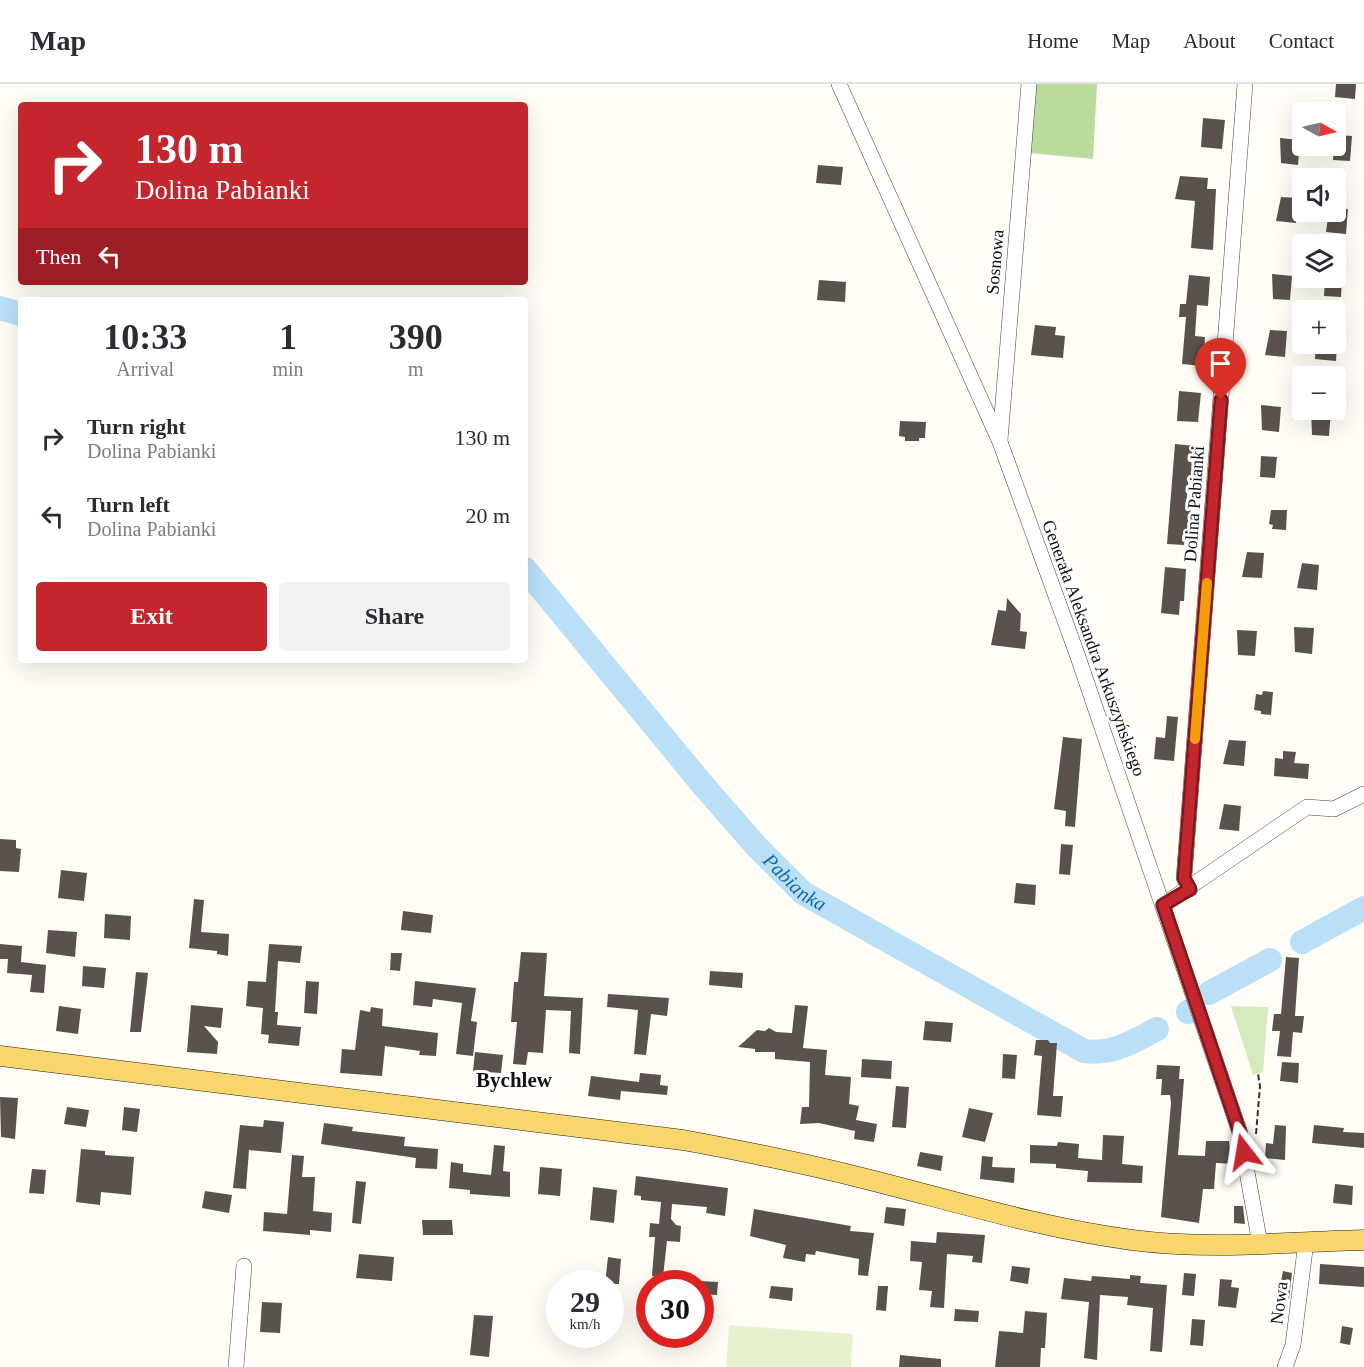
<!DOCTYPE html>
<meta charset="utf-8">
<style>
:root{--surface:#fff;--page:#f2f2f3;--text:#2b2b33;--muted:#7c7c81;--line:#e1e1e2;--accent:#c4262e}
body{margin:0;font-family:"Times New Roman",serif;background:var(--page);color:var(--text);height:100vh;display:flex;flex-direction:column;font-size:22px;white-space:nowrap}
*{box-sizing:border-box;margin:0}
p{font-size:20px;color:var(--muted)}
.icon{flex:none;width:33px;height:33px;fill:none;stroke:currentColor;stroke-width:2;stroke-linecap:round;stroke-linejoin:round}
.map{position:relative;flex:1;overflow:hidden}
.drawer{position:absolute;left:18px;top:213px;width:510px;height:366px;display:flex;flex-direction:column;background:var(--surface);border-radius:6px;box-shadow:0 6px 24px #0002}
.drawer>*{flex:none}
.top-card{position:absolute;left:18px;top:18px;width:510px;height:183px;border-radius:6px;box-shadow:0 6px 24px #0002;background:#c4262e;color:#fff;overflow:hidden}
.needle{width:39px;rotate:98deg}
.buttons{position:absolute;left:1292px;top:18px;display:grid;gap:12px}
.buttons a{display:grid;place-items:center;width:54px;height:54px;border-radius:6px;background:var(--surface);box-shadow:0 6px 24px #0002;font-size:30px}
.speed{position:absolute;left:546px;top:1186px;display:flex;gap:12px;font-size:30px;font-weight:700;text-align:center}
.speed>*{display:grid;place-content:center;width:78px;height:78px;border-radius:50%;background:var(--surface);box-shadow:0 6px 24px #0002;line-height:1}
.speed small{font-size:15px;font-weight:400}
.speed .limit{border:9px solid #d22;background:#fff;color:#111}
.pin{position:absolute;display:grid;place-items:center;width:51px;height:51px;color:#fff;margin:-62px -26px;border-radius:50% 50% 50% 0;rotate:-45deg;box-shadow:0 0 6px #0007}
.pin .icon{rotate:45deg}
.me{position:absolute;width:66px;margin:-33px;rotate:346deg;stroke-linejoin:round;filter:drop-shadow(0 0 4px #0008)}
.turn{display:flex;align-items:center;gap:21px;height:126px;padding:0 18px;font-size:27px}
.turn .icon{width:78px;height:78px;stroke-width:2.5}
.turn b{display:block;font-size:42px;line-height:51px}
.then{display:flex;align-items:center;height:57px;padding:0 18px;background:#0003;gap:12px;font-size:22px}
.eta{display:flex;justify-content:space-evenly;align-items:center;height:102px;text-align:center}
.eta b{font-size:36px;font-weight:700;line-height:42px}
.action{display:flex;gap:12px;margin-top:auto;padding:12px 18px}
.action a{flex:1;height:69px;border-radius:6px;background:var(--accent);color:#fff;font-size:24px;font-weight:700;line-height:69px;text-align:center}
.action a+a{background:var(--page);color:var(--text)}
ul{padding:0;list-style:none}
li{display:flex;align-items:center;gap:18px;height:78px;padding:0 18px}
li div{flex:1}
li b{display:block;font-size:22px}
li em{font-style:normal}
header{display:flex;align-items:center;gap:36px;box-sizing:border-box;height:84px;padding:0 30px;background:var(--surface);border-bottom:2px solid var(--line)}
header strong{font-size:28px}
nav{display:flex;gap:33px;margin-inline-start:auto;font-size:21px}
.map>svg:first-child{display:block}
.green{fill:#d5ebbd}
.forest{fill:#b9dc9c}
.pitch{fill:#e6f2cf}
.lines{fill:none;stroke-linecap:round;stroke-linejoin:round}
.river{stroke:#b9e0f7;stroke-width:24}
.building{fill:#5a524d}
.minor-casing{stroke:#444;stroke-width:16}
.major-casing{stroke:#222;stroke-width:21}
.path{stroke:#333;stroke-width:2;stroke-dasharray:6 3;stroke-linecap:butt}
.minor{stroke:#fff;stroke-width:15}
.major{stroke:#f9d66b;stroke-width:20}
.route-casing{stroke:#7f191e;stroke-width:15}
.route{stroke:#c4262e;stroke-width:10}
.slow{stroke:#f59e0b;stroke-width:10}
.labels{text-anchor:middle;dominant-baseline:central;stroke-width:6;stroke-linejoin:round;paint-order:stroke}
.street-label{font-size:18px;fill:#111;stroke:#fff}
.water-label{font-size:20px;font-style:italic;fill:#1768a6;stroke:#fff}
.quarter-label{font-size:21px;font-weight:bold;fill:#111;stroke:#fff}
</style>
<header>
<strong>Map</strong>
<nav><a>Home</a><a>Map</a><a>About</a><a>Contact</a></nav>
</header>
<div class="map">
<svg width="1364" height="1283" viewBox="0 0 1364 1283">
<rect width="100%" height="100%" fill="#fffdf5"/>
<path class="green" d="M 1231,922 L 1268,923 L 1263,988 L 1253,991 Z"/>
<path class="forest" d="M 1036,0 L 1097,0 L 1093,75 L 1030,69 Z"/>
<path class="pitch" d="M 729,1241 L 853,1250 L 851,1283 L 726,1283 Z"/>
<g class="lines">
<g class="river">
<path d="M 0,224 L 21,230"/>
<path id="s1" d="M 525,485 L 702,700 L 757,763 L 803,809 L 1084,967 C 1113,971 1132,958 1157,945"/>
<path d="M 1302,858 L 1364,824"/>
<path d="M 1209,909 L 1270,876"/>
<path d="M 1188,928 L 1189,927"/>
</g>
</g>
<g class="building">
<path d="M 1336,0 L 1356,0 L 1355,15 L 1335,13 Z"/>
<path d="M 1203,34 L 1225,36 L 1222,65 L 1201,63 Z"/>
<path d="M 1335,51 L 1352,52 L 1350,77 L 1333,76 Z"/>
<path d="M 1280,54 L 1300,56 L 1298,81 L 1281,79 Z"/>
<path d="M 818,81 L 843,83 L 841,101 L 816,99 Z"/>
<path d="M 1180,92 L 1208,94 L 1207,105 L 1216,105 L 1213,166 L 1191,164 L 1195,117 L 1175,115 Z"/>
<path d="M 1281,113 L 1298,114 L 1296,139 L 1276,137 Z"/>
<path d="M 1335,124 L 1348,125 L 1346,150 L 1326,148 L 1328,133 L 1331,133 Z"/>
<path d="M 1272,190 L 1292,192 L 1290,216 L 1273,215 Z"/>
<path d="M 1189,191 L 1210,193 L 1208,222 L 1197,221 L 1195,252 L 1205,253 L 1203,282 L 1182,280 L 1186,233 L 1179,233 L 1180,220 L 1186,220 Z"/>
<path d="M 1325,194 L 1342,194 L 1341,213 L 1324,212 Z"/>
<path d="M 819,196 L 846,198 L 845,218 L 817,216 Z"/>
<path d="M 1035,241 L 1056,243 L 1055,251 L 1065,252 L 1063,274 L 1031,271 Z"/>
<path d="M 1270,246 L 1287,247 L 1285,273 L 1265,271 Z"/>
<path d="M 1316,260 L 1337,260 L 1336,277 L 1315,275 Z"/>
<path d="M 1179,307 L 1201,309 L 1198,338 L 1177,337 Z"/>
<path d="M 1261,321 L 1281,323 L 1279,348 L 1262,346 Z"/>
<path d="M 1311,326 L 1331,326 L 1329,352 L 1312,351 Z"/>
<path d="M 900,337 L 926,338 L 925,354 L 919,354 L 919,357 L 905,357 L 905,353 L 899,352 Z"/>
<path d="M 1175,360 L 1196,362 L 1194,391 L 1189,391 L 1186,422 L 1191,422 L 1189,451 L 1185,451 L 1184,461 L 1167,460 Z"/>
<path d="M 1261,372 L 1277,373 L 1275,394 L 1260,393 Z"/>
<path d="M 1271,426 L 1287,426 L 1286,446 L 1272,445 L 1273,441 L 1269,440 Z"/>
<path d="M 1247,468 L 1264,469 L 1262,494 L 1242,493 Z"/>
<path d="M 1302,479 L 1319,481 L 1317,506 L 1297,504 Z"/>
<path d="M 1165,483 L 1186,485 L 1184,517 L 1180,517 L 1179,531 L 1161,529 Z"/>
<path d="M 1007,514 L 1021,530 L 1020,547 L 1027,548 L 1025,565 L 991,561 L 998,526 L 1006,527 Z"/>
<path d="M 1294,543 L 1314,544 L 1312,570 L 1295,568 Z"/>
<path d="M 1237,546 L 1257,547 L 1255,572 L 1238,571 Z"/>
<path d="M 1263,607 L 1273,608 L 1271,631 L 1261,630 L 1261,627 L 1254,626 L 1256,610 L 1262,611 Z"/>
<path d="M 1167,632 L 1178,633 L 1174,677 L 1154,675 L 1156,653 L 1165,654 Z"/>
<path d="M 1063,653 L 1082,655 L 1075,743 L 1065,742 L 1066,727 L 1054,725 Z"/>
<path d="M 1229,656 L 1246,657 L 1244,682 L 1223,680 Z"/>
<path d="M 1283,667 L 1296,668 L 1294,679 L 1309,680 L 1308,695 L 1274,692 L 1275,674 L 1283,675 Z"/>
<path d="M 1224,720 L 1241,722 L 1239,747 L 1219,745 Z"/>
<path d="M 0,755 L 16,756 L 16,764 L 21,765 L 19,788 L 0,787 Z"/>
<path d="M 1061,760 L 1073,761 L 1070,791 L 1059,790 Z"/>
<path d="M 61,786 L 87,789 L 84,817 L 58,814 Z"/>
<path d="M 1016,799 L 1036,801 L 1035,821 L 1014,819 Z"/>
<path d="M 194,815 L 204,816 L 201,848 L 229,850 L 228,872 L 217,870 L 217,867 L 189,864 Z"/>
<path d="M 403,827 L 433,831 L 431,849 L 401,846 Z"/>
<path d="M 105,830 L 131,832 L 130,856 L 104,854 Z"/>
<path d="M 48,846 L 77,848 L 75,873 L 46,869 Z"/>
<path d="M 0,860 L 22,862 L 21,878 L 46,881 L 44,909 L 30,908 L 32,891 L 7,889 L 8,875 L 0,875 Z"/>
<path d="M 269,860 L 302,862 L 300,879 L 278,877 L 275,928 L 278,928 L 277,941 L 301,943 L 299,962 L 268,959 L 269,951 L 261,950 L 263,924 L 246,922 L 248,897 L 266,898 Z"/>
<path d="M 521,868 L 547,869 L 544,912 L 583,914 L 580,970 L 569,969 L 571,927 L 546,926 L 543,969 L 528,968 L 526,981 L 513,980 L 517,938 L 511,938 L 514,898 L 518,898 Z"/>
<path d="M 391,869 L 402,869 L 400,887 L 390,886 Z"/>
<path d="M 1286,873 L 1299,874 L 1295,932 L 1304,932 L 1302,949 L 1293,948 L 1291,973 L 1277,972 L 1280,947 L 1272,947 L 1274,930 L 1281,930 Z"/>
<path d="M 83,882 L 106,884 L 104,904 L 82,902 Z"/>
<path d="M 710,887 L 743,889 L 742,904 L 709,901 Z"/>
<path d="M 136,888 L 148,889 L 141,948 L 130,948 Z"/>
<path d="M 306,897 L 319,898 L 317,930 L 304,929 Z"/>
<path d="M 415,897 L 476,904 L 471,937 L 477,938 L 473,972 L 456,970 L 462,919 L 433,915 L 432,923 L 413,921 Z"/>
<path d="M 608,910 L 669,914 L 667,932 L 651,930 L 646,971 L 634,970 L 638,926 L 607,923 Z"/>
<path d="M 191,921 L 223,924 L 221,944 L 204,942 L 218,958 L 217,970 L 187,968 Z"/>
<path d="M 795,921 L 808,922 L 803,964 L 827,966 L 825,991 L 851,993 L 849,1020 L 859,1022 L 856,1036 L 877,1040 L 874,1058 L 854,1055 L 855,1047 L 819,1039 L 800,1040 L 802,1023 L 809,1023 L 810,978 L 775,975 L 775,968 L 755,968 L 755,965 L 738,963 L 757,946 L 765,947 L 769,944 L 776,948 L 792,949 Z"/>
<path d="M 59,922 L 81,925 L 78,950 L 56,947 Z"/>
<path d="M 371,923 L 383,925 L 382,942 L 438,949 L 436,972 L 419,971 L 420,967 L 385,962 L 382,992 L 340,989 L 342,965 L 355,966 L 360,926 L 370,928 Z"/>
<path d="M 925,937 L 953,939 L 951,958 L 923,956 Z"/>
<path d="M 1036,956 L 1048,956 L 1050,959 L 1057,959 L 1053,1012 L 1063,1012 L 1061,1033 L 1037,1031 L 1042,972 L 1034,971 Z"/>
<path d="M 475,968 L 503,971 L 501,989 L 473,987 Z"/>
<path d="M 1003,970 L 1017,971 L 1015,995 L 1002,994 Z"/>
<path d="M 862,975 L 892,977 L 891,995 L 861,993 Z"/>
<path d="M 1282,978 L 1299,979 L 1298,999 L 1280,997 Z"/>
<path d="M 1157,981 L 1180,982 L 1179,995 L 1184,995 L 1178,1071 L 1205,1072 L 1206,1057 L 1229,1057 L 1230,1069 L 1233,1069 L 1234,1072 L 1236,1080 L 1216,1079 L 1214,1105 L 1203,1105 L 1199,1139 L 1161,1133 L 1171,1019 L 1170,1011 L 1161,1011 L 1162,995 L 1156,995 Z"/>
<path d="M 640,989 L 661,991 L 660,1001 L 668,1002 L 667,1011 L 621,1007 L 620,1016 L 588,1012 L 591,992 L 639,998 Z"/>
<path d="M 896,1002 L 909,1003 L 906,1044 L 892,1043 Z"/>
<path d="M 0,1013 L 18,1014 L 15,1055 L 1,1053 Z"/>
<path d="M 67,1023 L 89,1026 L 86,1043 L 64,1040 Z"/>
<path d="M 124,1023 L 140,1025 L 137,1048 L 122,1046 Z"/>
<path d="M 969,1024 L 993,1029 L 985,1058 L 962,1053 Z"/>
<path d="M 264,1036 L 284,1038 L 281,1069 L 249,1066 L 246,1105 L 233,1104 L 240,1041 L 263,1043 Z"/>
<path d="M 324,1039 L 353,1043 L 352,1047 L 405,1053 L 404,1062 L 438,1065 L 437,1085 L 415,1084 L 416,1074 L 321,1060 Z"/>
<path d="M 1275,1041 L 1286,1042 L 1285,1076 L 1265,1074 L 1266,1059 L 1273,1060 Z"/>
<path d="M 1314,1041 L 1344,1044 L 1343,1048 L 1364,1049 L 1364,1064 L 1312,1059 Z"/>
<path d="M 1103,1051 L 1124,1052 L 1122,1080 L 1143,1082 L 1142,1099 L 1087,1098 L 1088,1087 L 1056,1084 L 1056,1080 L 1030,1079 L 1030,1061 L 1057,1062 L 1058,1058 L 1079,1060 L 1078,1074 L 1102,1076 Z"/>
<path d="M 494,1061 L 505,1062 L 503,1087 L 510,1088 L 510,1113 L 470,1110 L 470,1106 L 449,1104 L 451,1078 L 463,1080 L 463,1088 L 491,1091 Z"/>
<path d="M 81,1065 L 105,1067 L 105,1071 L 134,1073 L 131,1111 L 101,1108 L 100,1121 L 76,1118 Z"/>
<path d="M 920,1068 L 943,1072 L 941,1087 L 917,1082 Z"/>
<path d="M 292,1071 L 304,1072 L 302,1093 L 315,1093 L 313,1127 L 332,1129 L 331,1148 L 310,1146 L 310,1151 L 263,1147 L 264,1128 L 287,1130 Z"/>
<path d="M 982,1072 L 993,1073 L 992,1083 L 1015,1084 L 1014,1099 L 980,1095 Z"/>
<path d="M 540,1083 L 562,1085 L 560,1112 L 538,1110 Z"/>
<path d="M 32,1085 L 46,1086 L 44,1110 L 29,1109 Z"/>
<path d="M 636,1092 L 728,1104 L 725,1132 L 706,1129 L 707,1123 L 672,1120 L 671,1135 L 676,1141 L 681,1142 L 680,1158 L 667,1157 L 663,1193 L 652,1192 L 655,1153 L 649,1153 L 650,1139 L 659,1140 L 661,1118 L 641,1116 L 641,1112 L 634,1111 Z"/>
<path d="M 356,1097 L 366,1098 L 361,1140 L 352,1139 Z"/>
<path d="M 1335,1100 L 1353,1102 L 1352,1121 L 1333,1119 Z"/>
<path d="M 593,1103 L 617,1106 L 614,1139 L 590,1136 Z"/>
<path d="M 205,1107 L 232,1111 L 229,1129 L 202,1124 Z"/>
<path d="M 1234,1122 L 1243,1122 L 1245,1140 L 1234,1139 Z"/>
<path d="M 886,1123 L 906,1125 L 904,1142 L 884,1139 Z"/>
<path d="M 754,1125 L 851,1142 L 850,1147 L 874,1149 L 868,1192 L 858,1191 L 859,1175 L 816,1167 L 815,1171 L 806,1170 L 805,1178 L 783,1174 L 786,1161 L 750,1152 Z"/>
<path d="M 422,1136 L 452,1136 L 453,1151 L 423,1151 Z"/>
<path d="M 937,1148 L 985,1151 L 982,1179 L 972,1178 L 973,1172 L 947,1170 L 944,1224 L 930,1223 L 932,1207 L 919,1206 L 922,1178 L 910,1177 L 911,1157 L 936,1159 Z"/>
<path d="M 359,1170 L 394,1173 L 392,1197 L 356,1194 Z"/>
<path d="M 608,1173 L 621,1175 L 619,1200 L 605,1200 Z"/>
<path d="M 1320,1180 L 1364,1183 L 1364,1203 L 1319,1200 Z"/>
<path d="M 1012,1182 L 1030,1184 L 1028,1200 L 1010,1197 Z"/>
<path d="M 1283,1187 L 1292,1189 L 1289,1215 L 1278,1213 Z"/>
<path d="M 1184,1189 L 1196,1190 L 1194,1212 L 1182,1211 Z"/>
<path d="M 1130,1191 L 1141,1192 L 1140,1199 L 1167,1201 L 1162,1268 L 1150,1267 L 1153,1224 L 1127,1221 L 1128,1213 L 1100,1211 L 1097,1276 L 1084,1274 L 1089,1218 L 1061,1215 L 1064,1194 L 1091,1197 L 1092,1192 L 1130,1195 Z"/>
<path d="M 1220,1195 L 1232,1196 L 1231,1203 L 1239,1204 L 1236,1224 L 1218,1222 Z"/>
<path d="M 700,1197 L 718,1198 L 717,1211 L 700,1210 Z"/>
<path d="M 771,1202 L 793,1204 L 792,1217 L 769,1214 Z"/>
<path d="M 878,1202 L 888,1202 L 886,1227 L 876,1226 Z"/>
<path d="M 262,1218 L 282,1219 L 280,1249 L 260,1248 Z"/>
<path d="M 955,1225 L 979,1227 L 978,1238 L 954,1237 Z"/>
<path d="M 1025,1227 L 1047,1229 L 1045,1264 L 1041,1264 L 1040,1283 L 995,1283 L 999,1247 L 1023,1249 Z"/>
<path d="M 474,1231 L 493,1232 L 489,1273 L 470,1271 Z"/>
<path d="M 1192,1235 L 1205,1236 L 1203,1262 L 1190,1261 Z"/>
<path d="M 1342,1242 L 1353,1244 L 1350,1261 L 1340,1259 Z"/>
<path d="M 900,1271 L 941,1275 L 941,1283 L 899,1283 Z"/>
</g>
<g class="lines">
<g class="minor-casing">
<g id="minor">
<path d="M 839,0 L 1000,358 L 1077,570 L 1240,1049 L 1260,1160"/>
<path d="M 1000,356 L 1029,0"/>
<path d="M 1190,805 L 1184,794 L 1245,0"/>
<path d="M 1163,821 L 1307,723 L 1334,725 L 1364,710"/>
<path d="M 236,1283 L 244,1182"/>
<path d="M 1285,1283 L 1293,1261 L 1306,1158"/>
</g>
</g>
<g class="major-casing">
<path id="major" d="M 0,972 L 683,1056 C 743,1067 803,1079 862,1094 C 951,1116 1040,1144 1132,1156 C 1208,1166 1287,1158 1364,1156"/>
</g>
<path class="path" d="M 1256,1050 L 1260,1002 L 1258,990"/>
<use href="#minor" class="minor"/>
<use href="#major" class="major"/>
</g>
<g class="lines">
<g class="route-casing">
<path id="route" d="M 1221,316 L 1184,794 L 1190,805 L 1163,821 L 1240,1049 L 1244,1068"/>
</g>
<use href="#route" class="route"/>
<path class="slow" d="M 1195,655 L 1207,499"/>
</g>
<g class="labels">
<g class="street-label">
<text transform="translate(995 178) rotate(-85)">Sosnowa</text>
<text transform="translate(1194 420) rotate(-86)">Dolina Pabianki</text>
<text transform="translate(1094 564) rotate(70)">Generała Aleksandra Arkuszyńskiego</text>
<text transform="translate(1279 1219) rotate(-83)">Nowa</text>
</g>
<g class="water-label">
<text stroke="none"><textPath href="#s1" startOffset="414">Pabianka</textPath></text>
</g>
<g class="quarter-label">
<text x="514" y="996">Bychlew</text>
</g>
</g>
</svg>
<div class="buttons">
<a><svg class="needle" viewBox="-14 -14 28 28"><path d="M0-13l5 13h-10z" fill="#e53935"/><path d="M0 13l5-13h-10z" fill="#7c7c81"/></svg></a>
<a><svg class="icon" aria-label="sound" viewBox="0 0 24 24"><path d="M4 9h4l5-4v14l-5-4H4zM17 9q2 3 0 6"/></svg></a>
<a><svg class="icon" aria-label="layers" viewBox="0 0 24 24"><path d="M12 4l9 5-9 5-9-5zM3 14l9 5 9-5"/></svg></a>
<a>+</a>
<a>−</a>
</div>
<div class="speed"><div>29<small>km/h</small></div><div class="limit">30</div></div>
<div class="pin" style="left:1221px;top:316px;background:#d93025"><svg class="icon" aria-label="arrive" viewBox="0 0 24 24"><path d="M6 21V4h12l-3 4 3 4H6"/></svg></div>
<svg class="me" style="left:1244px;top:1068px" viewBox="-20 -20 40 40"><path d="M0-17L14 15 0 8-14 15z" fill="#c4262e" stroke="#fff" stroke-width="4"/></svg>
<div class="top-card">
<div class="turn"><svg class="icon" aria-label="right" viewBox="0 0 24 24"><path d="M7 20v-9h11M14 6l5 5-5 5"/></svg><div><b>130 m</b>Dolina Pabianki</div></div>
<div class="then">Then<svg class="icon" aria-label="left" viewBox="0 0 24 24"><path d="M17 20v-9H6M10 6l-5 5 5 5"/></svg></div>
</div>
<section class="drawer">
<div class="eta">
<div><b>10:33</b><p>Arrival</p></div>
<div><b>1</b><p>min</p></div>
<div><b>390</b><p>m</p></div>
</div>
<ul>
<li><svg class="icon" aria-label="right" viewBox="0 0 24 24"><path d="M7 20v-9h11M14 6l5 5-5 5"/></svg><div><b>Turn right</b><p>Dolina Pabianki</p></div><em>130 m</em></li>
<li><svg class="icon" aria-label="left" viewBox="0 0 24 24"><path d="M17 20v-9H6M10 6l-5 5 5 5"/></svg><div><b>Turn left</b><p>Dolina Pabianki</p></div><em>20 m</em></li>
</ul>
<div class="action"><a>Exit</a><a>Share</a></div>
</section>
</div>
